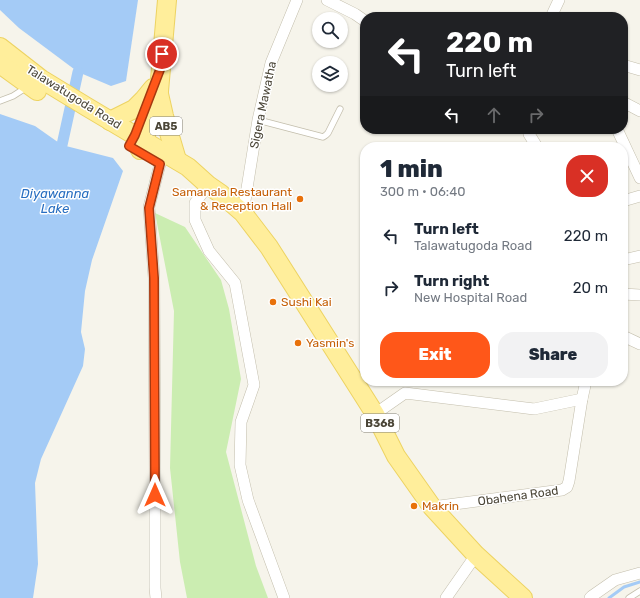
<!DOCTYPE html>
<meta charset="utf-8">
<style>
:root{--surface:#fff;--page:#f2f2f3;--text:#1f2937;--muted:#747a83;--accent:#ff5719}
body{margin:0;font-family:Rubik,sans-serif;background:var(--page);color:var(--text);height:100vh;display:flex;flex-direction:column;font-size:15px;white-space:nowrap}
*{box-sizing:border-box;margin:0}
p{font-size:13px;color:var(--muted)}
.icon{flex:none;width:22px;height:22px;fill:none;stroke:currentColor;stroke-width:2;stroke-linecap:round;stroke-linejoin:round}
.map{position:relative;flex:1;overflow:hidden}
.details{position:absolute;left:360px;top:142px;width:268px;height:244px;display:flex;flex-direction:column;background:var(--surface);border-radius:16px;box-shadow:0 1px 3px #0004}
.details>*{flex:none}
.banner{position:absolute;left:360px;top:12px;width:268px;height:122px;border-radius:16px;box-shadow:0 1px 3px #0004;background:#202124;color:#fff;overflow:hidden}
.tools{position:absolute;left:312px;top:12px;display:grid;gap:8px}
.tools a{display:grid;place-items:center;width:36px;height:36px;border-radius:50%;background:var(--surface);box-shadow:0 1px 3px #0004;font-size:20px}
.pin{position:absolute;display:grid;place-items:center;width:34px;height:34px;color:#fff;margin:-17px;border:2px solid #fff;border-radius:50%;box-shadow:0 1px 4px #0007}
.me{position:absolute;width:44px;margin:-22px;rotate:0deg;stroke-linejoin:round;filter:drop-shadow(0 0 3px #0008)}
.turn{display:flex;align-items:center;gap:14px;height:84px;padding:0 20px;font-size:18px}
.turn .icon{width:52px;height:52px;stroke-width:2.5}
.turn b{display:block;font-size:28px;line-height:34px}
.lanes{display:flex;align-items:center;height:38px;padding:0 20px;background:#0003;justify-content:center;gap:20px;direction:ltr}
.lanes .off{opacity:.35}
.round{display:grid;place-items:center;flex:none;width:42px;height:42px;border-radius:16px;background:var(--page)}
.head{display:flex;align-items:center;justify-content:space-between;height:68px;padding:0 20px}
h1{font-size:24px;font-weight:800;line-height:30px}
.button{display:flex;gap:8px;margin-top:auto;padding:8px 20px}
.button a{flex:1;height:46px;border-radius:16px;background:var(--accent);color:#fff;font-size:16px;font-weight:800;line-height:46px;text-align:center}
.button a+a{background:var(--page);color:var(--text)}
ul{padding:0;list-style:none}
li{display:flex;align-items:center;gap:12px;height:52px;padding:0 20px}
li div{flex:1}
li b{display:block;font-size:15px}
li em{font-style:normal}
.map>svg:first-child{display:block}
.green{fill:#cbedb1}
.water{fill:#a4cbf6}
.lines{fill:none;stroke-linecap:round;stroke-linejoin:round}
.stream{stroke:#a4cbf6;stroke-width:3}
.canal{stroke:#a4cbf6;stroke-width:11}
.service-casing{stroke:#c3beac;stroke-width:7}
.minor-casing{stroke:#c3beac;stroke-width:12}
.primary-casing{stroke:#edd362;stroke-width:20}
.service{stroke:#fff;stroke-width:5.5}
.minor{stroke:#fff;stroke-width:11}
.primary{stroke:#ffee9b;stroke-width:18}
.route-casing{stroke:#a63910;stroke-width:10}
.route{stroke:#ff5719;stroke-width:7}
.food-dot{fill:#e8710a;stroke:#fff;stroke-width:1.5}
.labels{text-anchor:middle;dominant-baseline:central;stroke-width:3;stroke-linejoin:round;paint-order:stroke}
.shield{fill:#fff;stroke:#817e74;stroke-width:1}
.shield-label{font-size:11px;font-weight:bold;fill:#4b4638}
.street-label{font-size:12px;fill:#4b4638;stroke:#fff}
.food-label{font-size:12px;fill:#c56008;stroke:#fff;text-anchor:start}
.water-label{font-size:13px;font-style:italic;fill:#276ec1;stroke:#fff}
</style>
<div class="map">
<svg width="640" height="598" viewBox="0 0 640 598">
<rect width="100%" height="100%" fill="#f6f4eb"/>
<path class="green" d="M 155,213 L 185,227 L 221,280 L 229,309 L 241,379 L 226,452 L 256,566 L 268,598 L 187,598 L 180,562 L 170,468 L 174,311 Z"/>
<g class="water">
<path d="M 0,0 L 138,0 L 126,81 L 111,86 L 78,72 L 19,28 L 0,10 Z"/>
<path d="M 0,114 L 35,126 L 62,145 L 113,158 L 123,171 L 92,260 L 85,291 L 81,332 L 85,349 L 83,366 L 41,459 L 35,483 L 38,564 L 33,598 L 0,598 Z"/>
</g>
<g class="lines">
<path class="stream" d="M 609,598 L 624,587 L 640,582"/>
<path class="canal" d="M 62,145 L 78,72"/>
<g class="service-casing">
<g id="service">
<path d="M 0,101 L 13,96 L 27,87"/>
<path d="M 258,120 L 323,137 L 326,135 L 328,133 L 340,109"/>
<path d="M 629,598 L 640,591"/>
</g>
</g>
<g class="minor-casing">
<g id="minor">
<path d="M 327,0 L 355,14 L 365,21"/>
<path d="M 551,17 L 559,0"/>
<path d="M 623,65 L 640,70"/>
<path d="M 623,102 L 640,111"/>
<path d="M 528,129 L 529,134 L 537,147"/>
<path d="M 617,129 L 640,178"/>
<path d="M 208,185 L 195,203 L 195,220 L 209,251 L 235,283 L 254,385 L 241,422 L 240,465 L 248,500 L 284,598"/>
<path d="M 623,201 L 640,196"/>
<path d="M 243,213 L 258,120 L 271,63 L 297,0"/>
<path d="M 623,260 L 640,256"/>
<path d="M 623,294 L 640,295"/>
<path d="M 623,336 L 640,344"/>
<path d="M 375,414 L 405,393 L 534,409 L 582,399"/>
<path d="M 432,507 L 562,490 L 567,487 L 569,481 L 582,399 L 586,381"/>
<path d="M 156,598 L 155,588 L 155,480 L 154,278 L 149,207 L 160,164"/>
<path d="M 446,598 L 476,555"/>
<path d="M 590,598 L 592,596 L 615,580 L 640,573"/>
</g>
</g>
<g class="primary-casing">
<g id="primary">
<path d="M 0,47 L 41,79 L 87,107 L 188,167 L 208,185 L 221,194 L 243,213 L 269,247 L 375,414 L 396,456 L 432,507 L 476,555 L 523,598"/>
<path d="M 0,64 L 37,91"/>
<path d="M 159,94 L 164,116 L 177,160"/>
<path d="M 110,121 L 134,109 L 144,99 L 153,88"/>
<path d="M 140,150 L 144,141 L 159,91 L 167,0"/>
</g>
</g>
<use href="#service" class="service"/>
<use href="#minor" class="minor"/>
<use href="#primary" class="primary"/>
</g>
<g class="lines">
<g class="route-casing">
<path id="route" d="M 155,495 L 154,278 L 149,208 L 160,164 L 129,146 L 135,135 L 161,67 L 162,54"/>
</g>
<use href="#route" class="route"/>
</g>
<g class="food-dot">
<circle cx="300" cy="199" r="4"/>
<circle cx="273" cy="302" r="4"/>
<circle cx="298" cy="343" r="4"/>
<circle cx="414" cy="506" r="4"/>
</g>
<g class="labels">
<g class="shield">
<rect x="150" y="117" width="32" height="18" rx="3"/>
<rect x="361" y="414" width="38" height="18" rx="3"/>
</g>
<g class="shield-label">
<text x="166" y="126">AB5</text>
<text x="380" y="423">B368</text>
</g>
<g class="street-label">
<text transform="translate(74 97) rotate(32)">Talawatugoda Road</text>
<text transform="translate(263 105) rotate(-78)">Sigera Mawatha</text>
<text transform="translate(518 496) rotate(-8)">Obahena Road</text>
</g>
<g class="food-label">
<text x="292" y="192" text-anchor="end">Samanala Restaurant<tspan x="292" dy="14">&amp; Reception Hall</tspan></text>
<text x="281" y="302">Sushi Kai</text>
<text x="306" y="343">Yasmin's</text>
<text x="422" y="506">Makrin</text>
</g>
<g class="water-label">
<text x="55" y="193">Diyawanna<tspan x="55" dy="15">Lake</tspan></text>
</g>
</g>
</svg>
<div class="tools">
<a><svg class="icon" aria-label="search" viewBox="0 0 24 24"><circle cx="10" cy="10" r="6"/><path d="M15 15l6 6"/></svg></a>
<a><svg class="icon" aria-label="layers" viewBox="0 0 24 24"><path d="M12 4l9 5-9 5-9-5zM3 14l9 5 9-5"/></svg></a>
</div>
<div class="pin" style="left:162px;top:54px;background:#d93025"><svg class="icon" aria-label="arrive" viewBox="0 0 24 24"><path d="M6 21V4h12l-3 4 3 4H6"/></svg></div>
<svg class="me" style="left:155px;top:495px" viewBox="-20 -20 40 40"><path d="M0-17L14 15 0 8-14 15z" fill="#ff5719" stroke="#fff" stroke-width="4"/></svg>
<div class="banner">
<div class="turn"><svg class="icon" aria-label="left" viewBox="0 0 24 24"><path d="M17 20v-9H6M10 6l-5 5 5 5"/></svg><div><b>220 m</b>Turn left</div></div>
<div class="lanes"><svg class="icon" aria-label="left" viewBox="0 0 24 24"><path d="M17 20v-9H6M10 6l-5 5 5 5"/></svg><svg class="icon off" aria-label="ahead" viewBox="0 0 24 24"><path d="M12 20V5M6 11l6-6 6 6"/></svg><svg class="icon off" aria-label="right" viewBox="0 0 24 24"><path d="M7 20v-9h11M14 6l5 5-5 5"/></svg></div>
</div>
<section class="details">
<div class="head"><div><h1>1 min</h1><p>300 m · 06:40</p></div><a class="round" style="background:#d93025;color:#fff"><svg class="icon" aria-label="close" viewBox="0 0 24 24"><path d="M6 6l12 12M18 6L6 18"/></svg></a></div>
<ul>
<li><svg class="icon" aria-label="left" viewBox="0 0 24 24"><path d="M17 20v-9H6M10 6l-5 5 5 5"/></svg><div><b>Turn left</b><p>Talawatugoda Road</p></div><em>220 m</em></li>
<li><svg class="icon" aria-label="right" viewBox="0 0 24 24"><path d="M7 20v-9h11M14 6l5 5-5 5"/></svg><div><b>Turn right</b><p>New Hospital Road</p></div><em>20 m</em></li>
</ul>
<div class="button"><a>Exit</a><a>Share</a></div>
</section>
</div>
